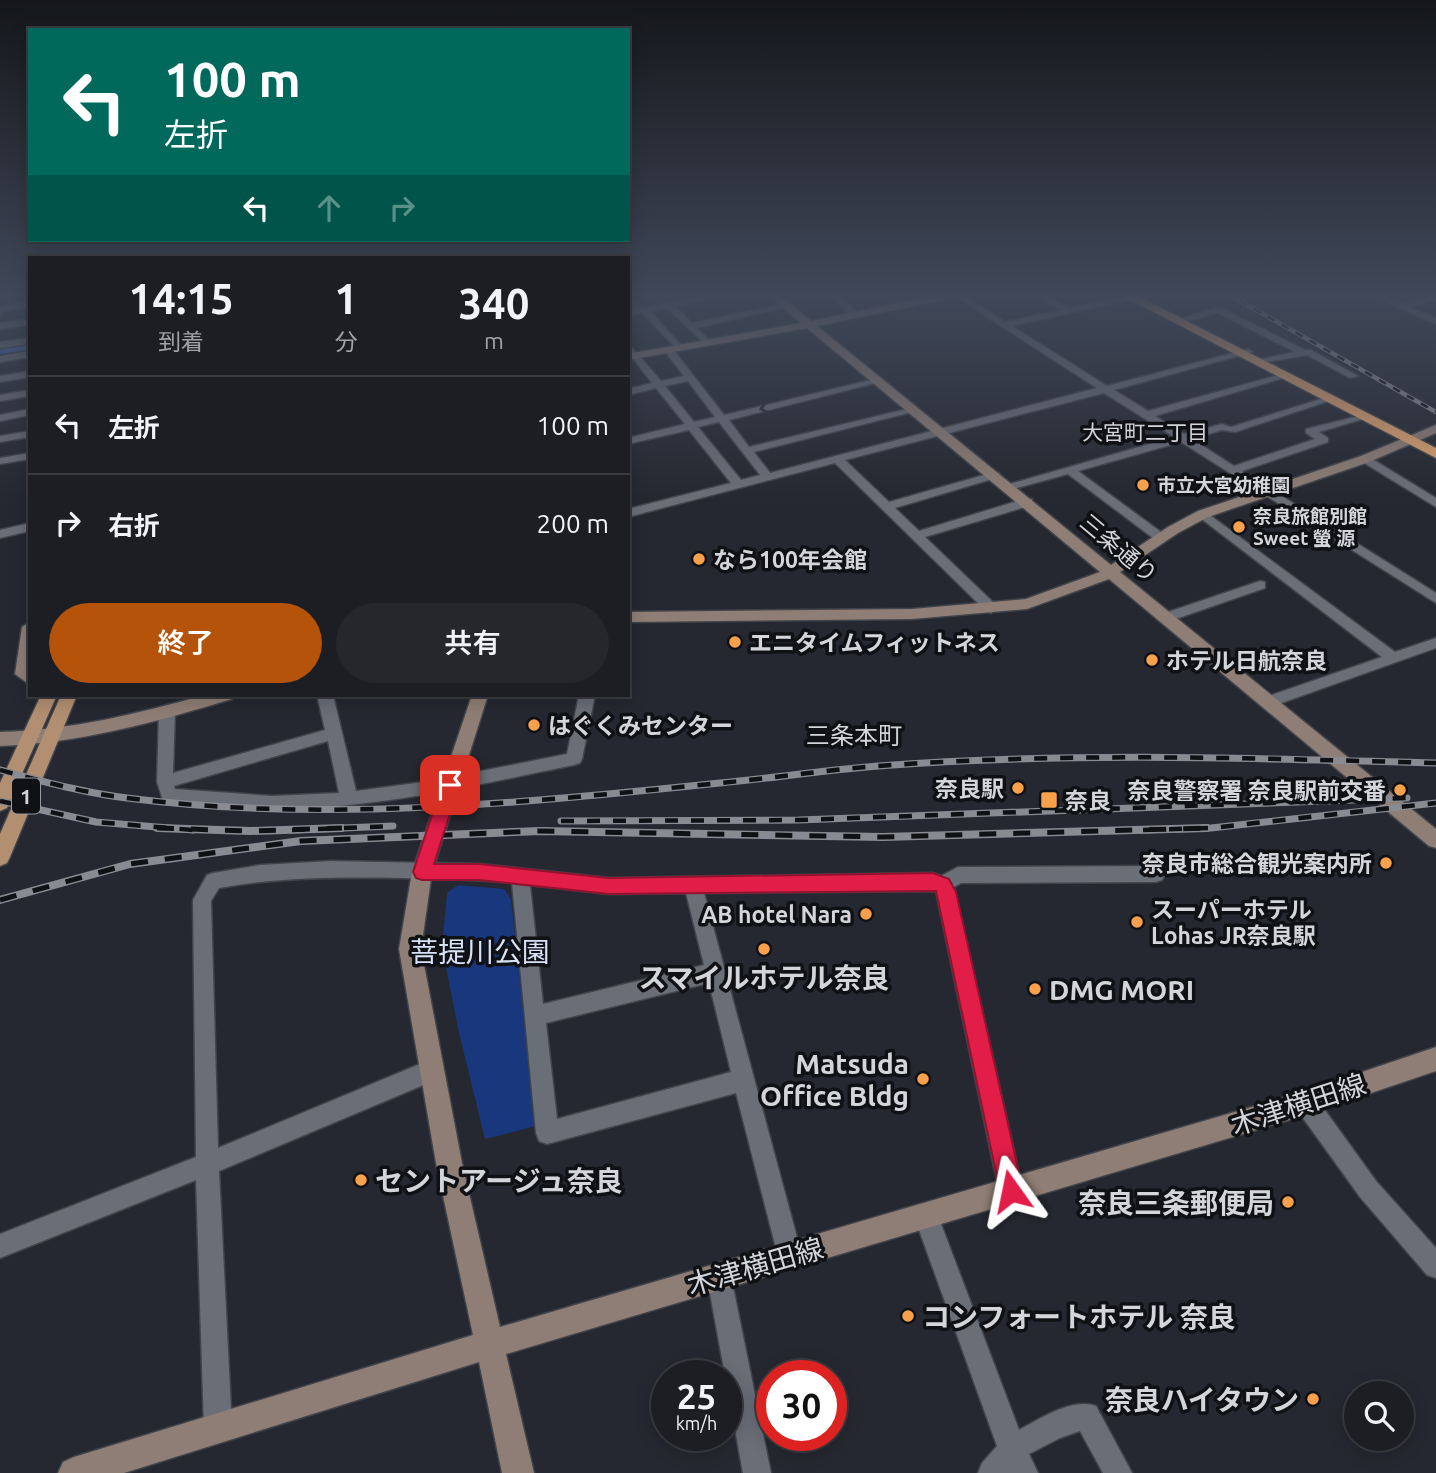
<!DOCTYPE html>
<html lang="ja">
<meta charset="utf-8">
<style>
:root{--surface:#1c1e24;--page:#25272c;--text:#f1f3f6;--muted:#a0a2a6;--line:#3a3c41;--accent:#b45309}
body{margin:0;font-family:Ubuntu,"Noto Sans JP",sans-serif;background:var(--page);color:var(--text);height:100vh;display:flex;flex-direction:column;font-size:26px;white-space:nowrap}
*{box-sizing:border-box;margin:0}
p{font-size:23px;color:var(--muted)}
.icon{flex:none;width:38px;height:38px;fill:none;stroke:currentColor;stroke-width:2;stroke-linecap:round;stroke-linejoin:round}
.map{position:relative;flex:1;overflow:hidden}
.sheet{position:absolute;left:28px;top:256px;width:602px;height:441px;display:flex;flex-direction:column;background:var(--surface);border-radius:0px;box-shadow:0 4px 18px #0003,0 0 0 2px var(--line)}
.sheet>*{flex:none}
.hud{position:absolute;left:28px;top:28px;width:602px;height:214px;border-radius:0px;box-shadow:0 4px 18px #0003,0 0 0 2px var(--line);background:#00695c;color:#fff;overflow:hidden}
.controls{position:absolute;left:1344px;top:1381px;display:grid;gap:14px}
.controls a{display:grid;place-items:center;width:70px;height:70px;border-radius:50%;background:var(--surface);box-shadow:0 4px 18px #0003,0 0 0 2px var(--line);font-size:35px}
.speed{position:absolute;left:651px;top:1360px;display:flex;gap:14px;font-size:35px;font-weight:700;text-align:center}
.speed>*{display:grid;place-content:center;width:91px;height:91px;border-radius:50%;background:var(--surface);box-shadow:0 4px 18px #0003,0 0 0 2px var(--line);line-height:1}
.speed small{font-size:18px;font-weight:400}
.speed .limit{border:10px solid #d22;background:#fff;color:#111}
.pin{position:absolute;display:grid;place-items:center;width:60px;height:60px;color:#fff;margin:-30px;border-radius:14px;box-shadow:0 4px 10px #0006}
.me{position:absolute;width:77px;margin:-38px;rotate:348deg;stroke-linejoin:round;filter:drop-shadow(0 0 5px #0008)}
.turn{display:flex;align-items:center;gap:24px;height:147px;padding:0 21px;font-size:32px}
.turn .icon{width:91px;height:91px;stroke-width:2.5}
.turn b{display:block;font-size:49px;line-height:60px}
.lanes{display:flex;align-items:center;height:66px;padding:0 21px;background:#0003;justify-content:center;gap:35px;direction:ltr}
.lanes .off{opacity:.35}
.eta{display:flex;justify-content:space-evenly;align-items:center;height:119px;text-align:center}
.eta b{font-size:42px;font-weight:600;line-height:49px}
.button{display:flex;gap:14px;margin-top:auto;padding:14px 21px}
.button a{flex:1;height:80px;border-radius:42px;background:var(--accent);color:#fff;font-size:28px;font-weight:600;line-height:80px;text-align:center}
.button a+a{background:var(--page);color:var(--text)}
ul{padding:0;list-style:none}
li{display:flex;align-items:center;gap:21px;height:98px;padding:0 21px;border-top:2px solid var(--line)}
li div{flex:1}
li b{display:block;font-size:26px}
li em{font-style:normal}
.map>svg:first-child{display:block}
.green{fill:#18377c}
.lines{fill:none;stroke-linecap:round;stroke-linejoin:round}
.river{fill:#4165b2;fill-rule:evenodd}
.street-casing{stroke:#41444a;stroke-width:3}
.secondary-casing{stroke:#41444a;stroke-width:3}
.primary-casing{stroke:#41444a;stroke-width:3}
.highway-casing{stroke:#41444a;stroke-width:3}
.street{fill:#6a6e77;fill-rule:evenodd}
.secondary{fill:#8f7e75;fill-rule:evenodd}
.primary{fill:#b38f72;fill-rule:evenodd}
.highway{fill:#e4a56f;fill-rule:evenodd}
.rail-far2-casing{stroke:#898b92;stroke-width:4.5}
.rail-far1-casing{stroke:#898b92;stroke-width:7}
.rail-casing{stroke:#898b92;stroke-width:8}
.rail-far2{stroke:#0f1114;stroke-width:2.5;stroke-dasharray:8;stroke-linecap:butt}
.rail-far1{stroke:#0f1114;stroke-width:4.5;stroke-dasharray:13;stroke-linecap:butt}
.rail{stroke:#0f1114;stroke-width:5;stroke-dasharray:17;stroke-linecap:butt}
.oneway{stroke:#2a2d32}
.route{fill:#e11d48;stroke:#92132f;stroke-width:2}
.poi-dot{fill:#f9a04d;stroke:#0f1114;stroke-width:2.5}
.labels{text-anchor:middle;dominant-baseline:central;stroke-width:7;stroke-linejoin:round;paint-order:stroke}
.far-poi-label{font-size:19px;font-weight:bold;fill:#d3d5da;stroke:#0f1114;text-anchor:start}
.far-neighbourhood-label{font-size:21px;fill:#d3d5da;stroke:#0f1114}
.shield{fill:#0f1114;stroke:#989a9f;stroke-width:2}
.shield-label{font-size:21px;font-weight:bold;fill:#d3d5da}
.street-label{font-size:23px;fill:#d3d5da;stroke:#0f1114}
.poi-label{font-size:23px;font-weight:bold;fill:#d3d5da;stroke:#0f1114;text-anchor:start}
.neighbourhood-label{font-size:24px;fill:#d3d5da;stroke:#0f1114}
.near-park-label{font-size:28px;fill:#d7e2f7;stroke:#0f1114}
.near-poi-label{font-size:28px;font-weight:bold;fill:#d3d5da;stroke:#0f1114;text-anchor:start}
.near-street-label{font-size:28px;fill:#d3d5da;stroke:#0f1114}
</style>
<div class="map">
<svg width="1436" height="1473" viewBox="0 0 1436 1473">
<rect width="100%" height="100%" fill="#252830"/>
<path class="green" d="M 458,885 L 504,889 L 511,899 L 536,1126 L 485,1139 L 459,1033 L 442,947 L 447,893 Z"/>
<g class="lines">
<path class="river" d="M 30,340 L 30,350 L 0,354 L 0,344 Z"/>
<g class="street-casing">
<g id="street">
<path d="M 718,293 L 736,293 L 675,306 L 692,323 L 787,303 L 791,306 L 697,328 L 712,343 L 707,346 L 667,308 L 650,311 L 682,346 L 682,350 L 679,351 L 642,313 L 628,316 L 628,310 L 635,309 L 628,302 L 628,295 L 643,308 Z"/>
<path d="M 826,293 L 836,293 L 860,315 L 853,317 Z"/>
<path d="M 950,293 L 960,293 L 1005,322 L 1060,310 L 1032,293 L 1042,293 L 1069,308 L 1134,295 L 1134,299 L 1012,326 L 1107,386 L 1248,349 L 1253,352 L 1114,390 L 1148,411 L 1282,374 L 1287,377 L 1155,416 L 1184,434 L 1222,424 L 1231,427 L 1327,397 L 1332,400 L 1235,432 L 1222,430 L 1192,439 L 1234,466 L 1315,439 L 1306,433 L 1306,429 L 1363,415 L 1363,419 L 1319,432 L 1328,438 L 1328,442 L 1242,471 L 1436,593 L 1436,603 L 1181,442 L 1078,471 L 1165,535 L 1165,541 L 1157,541 L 1068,474 L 1010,490 L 1006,489 L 1006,485 L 1174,437 L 1104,393 L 845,460 L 889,502 L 991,473 L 999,473 L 999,477 L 895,508 L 919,531 L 1024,499 L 1032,499 L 1032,505 L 925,537 L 996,605 L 998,608 L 991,613 L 986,611 L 835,463 L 628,517 L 628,509 L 731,483 L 689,430 L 628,444 L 628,438 L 685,424 L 656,388 L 628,395 L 628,389 L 652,383 L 628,352 L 628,343 L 661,381 L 684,376 L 664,350 L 672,348 L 724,415 L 879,378 L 884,381 L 729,420 L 749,447 L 915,407 L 920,410 L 754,452 L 770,473 L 1097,388 ZM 688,381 L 715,417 L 694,422 L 665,386 ZM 719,422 L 760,475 L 741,480 L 698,427 Z"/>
<path d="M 1364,293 L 1376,293 L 1402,304 L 1436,294 L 1436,300 L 1410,307 L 1436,318 L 1436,324 Z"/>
<path d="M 30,301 L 30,307 L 5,311 L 0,316 L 0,307 Z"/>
<path d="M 1219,307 L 1305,350 L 1311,350 L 1358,376 L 1350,378 L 1307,355 L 1262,363 L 1262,359 L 1295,352 L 1218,313 L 1183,322 L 1179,319 Z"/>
<path d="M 24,320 L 27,321 L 27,325 L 0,329 L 0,323 Z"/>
<path d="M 30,338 L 30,344 L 0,348 L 0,342 Z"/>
<path d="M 30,351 L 30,357 L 0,362 L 0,356 Z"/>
<path d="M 30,371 L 30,377 L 0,382 L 0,376 Z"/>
<path d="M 30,390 L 30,396 L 0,401 L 0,395 Z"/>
<path d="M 30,409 L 30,415 L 0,421 L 0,415 Z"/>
<path d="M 30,431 L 30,437 L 0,442 L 0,436 Z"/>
<path d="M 30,453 L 30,459 L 0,464 L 0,458 Z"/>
<path d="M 1361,457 L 1369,457 L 1436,498 L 1436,507 L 1361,461 Z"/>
<path d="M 1203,510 L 1395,652 L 1436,638 L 1436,648 L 1273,706 L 1263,706 L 1260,702 L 1263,698 L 1382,657 L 1199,517 L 1197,514 Z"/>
<path d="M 30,523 L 30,531 L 0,538 L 0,530 Z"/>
<path d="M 1260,581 L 1265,582 L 1265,588 L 1167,622 L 1160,617 L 1162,614 Z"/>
<path d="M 317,695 L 333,695 L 356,791 L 431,781 L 567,754 L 579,695 L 595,695 L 582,759 L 580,763 L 574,765 C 457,789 341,817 221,807 C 202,805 181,806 163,800 L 157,782 L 159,711 L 162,707 L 167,705 L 175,711 L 173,773 L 325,730 ZM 328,741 L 339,793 L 272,796 L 175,789 L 174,786 Z"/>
<path d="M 331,861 L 479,864 L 609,878 L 933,873 L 941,876 L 958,867 L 1156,866 L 1162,868 L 1165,874 L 1162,880 L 1156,882 L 961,883 L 954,887 L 1023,1191 L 1019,1199 L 1011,1203 L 1003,1199 L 999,1191 L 936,891 L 704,893 L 802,1256 L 799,1265 L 790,1268 L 781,1265 L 778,1256 L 736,1093 L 547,1144 L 539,1141 L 536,1133 L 512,883 C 475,879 439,879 403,878 C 341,877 280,877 219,888 L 211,901 L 218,1148 L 432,1059 L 440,1062 L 443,1070 L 440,1078 L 219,1171 L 232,1429 L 228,1439 L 218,1443 L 208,1439 L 204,1429 L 196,1180 L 0,1258 L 0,1234 L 196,1157 L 193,900 L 207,875 L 213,873 L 260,865 ZM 530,885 L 609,894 L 686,893 L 704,965 L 543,1004 ZM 709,983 L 731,1072 L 557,1119 L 546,1023 Z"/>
<path d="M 1306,1092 L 1314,1095 L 1376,1181 L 1436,1248 L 1436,1278 L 1427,1275 L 1360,1197 L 1298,1111 L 1295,1103 L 1298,1095 Z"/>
<path d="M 926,1204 L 934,1208 L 938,1216 L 1019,1430 C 1039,1419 1073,1397 1096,1406 L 1132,1473 L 1103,1473 L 1080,1431 L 1060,1438 L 1029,1454 L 1038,1473 L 978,1473 L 982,1463 L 997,1446 L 914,1216 L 918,1208 Z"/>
<path d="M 719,1265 L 728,1268 L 731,1277 L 771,1473 L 743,1473 L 707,1277 L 710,1268 Z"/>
</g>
</g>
<g class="secondary-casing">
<g id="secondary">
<path d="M 766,293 L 777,293 L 811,321 L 947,293 L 960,293 L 956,297 L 817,326 L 1111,565 L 1168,527 L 1198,511 L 1361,456 L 1436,425 L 1436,433 L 1369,462 L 1208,517 L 1178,533 L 1120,572 L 1436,829 L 1436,848 L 1429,846 L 1109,579 L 1027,609 L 912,619 L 628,622 L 628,612 L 912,609 L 1026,599 L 1100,572 L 807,328 L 628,360 L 628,354 L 801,323 Z"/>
<path d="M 30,622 L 30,685 L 15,674 L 22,627 Z"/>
<path d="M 205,695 L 234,695 L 232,699 C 156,722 80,743 0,746 L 0,732 C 72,730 136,714 205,695 Z"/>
<path d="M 472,695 L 488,695 L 432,872 L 421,949 L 462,1163 L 500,1327 L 1306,1091 L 1436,1047 L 1436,1071 L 1306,1115 L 506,1354 L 534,1473 L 502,1473 L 479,1362 L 124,1473 L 58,1473 L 63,1462 L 74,1457 L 473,1335 L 436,1163 L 399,949 L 412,872 Z"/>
</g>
</g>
<g class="primary-casing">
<g id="primary">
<path d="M 41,695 L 57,695 L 9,803 L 7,808 L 0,811 L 0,783 Z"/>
<path d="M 61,695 L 77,695 L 10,857 L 7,863 L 0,866 L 0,834 Z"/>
</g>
</g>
<g class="highway-casing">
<path id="highway" d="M 1117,293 L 1132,293 L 1436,448 L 1436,458 Z"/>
</g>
<use href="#street" class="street"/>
<use href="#secondary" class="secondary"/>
<use href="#primary" class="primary"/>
<use href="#highway" class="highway"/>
<g class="rail-far2-casing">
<path id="rail-far2" d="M 1226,293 L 1436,412"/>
</g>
<g class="rail-far1-casing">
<g id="rail-far1">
<path d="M 0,770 C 42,781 84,793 127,798 C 324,823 523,803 720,783 C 773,778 825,770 878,766 C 1064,752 1250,758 1436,763"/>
<path d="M 0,801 L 96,822 L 193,830"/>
<path d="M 561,821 L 799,820 L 1407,798"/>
<path d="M 292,830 L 393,826"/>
<path d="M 1143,830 L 1211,828 L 1436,803"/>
</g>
</g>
<g class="rail-casing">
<g id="rail">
<path d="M 157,828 L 251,831 L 342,828"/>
<path d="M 0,900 L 130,864 L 301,841 L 540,831 L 883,837 L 1207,828"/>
</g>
</g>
<use href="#rail-far2" class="rail-far2"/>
<use href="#rail-far1" class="rail-far1"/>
<use href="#rail" class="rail"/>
</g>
<defs><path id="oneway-chevron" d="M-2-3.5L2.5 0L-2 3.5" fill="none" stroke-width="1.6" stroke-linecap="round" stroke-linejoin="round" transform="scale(1.75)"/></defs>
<use class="oneway" href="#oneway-chevron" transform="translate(765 408) rotate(166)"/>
<linearGradient id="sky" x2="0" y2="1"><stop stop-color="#14161a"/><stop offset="0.59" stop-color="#404859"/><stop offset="1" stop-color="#404859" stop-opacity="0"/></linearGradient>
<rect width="1436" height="499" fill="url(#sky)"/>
<path class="route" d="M 450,778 L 456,780 L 459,785 L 434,864 L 479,864 L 609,878 L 933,873 L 949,879 L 956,892 L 1023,1191 L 1020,1199 L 1011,1202 L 1003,1199 L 1000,1191 L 936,891 L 609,894 L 479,880 L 422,880 L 416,878 L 413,872 L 442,785 L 444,780 Z"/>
<g class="poi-dot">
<circle cx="1143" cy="485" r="7"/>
<circle cx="1239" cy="527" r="7"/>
<circle cx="699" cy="559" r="7"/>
<circle cx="735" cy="642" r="7"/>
<circle cx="1152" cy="660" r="7"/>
<circle cx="534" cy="725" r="7"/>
<circle cx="1018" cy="788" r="7"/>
<circle cx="1400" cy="790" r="7"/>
<rect x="1040" y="791" width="18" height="18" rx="3.5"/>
<circle cx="1386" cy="863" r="7"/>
<circle cx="866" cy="914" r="7"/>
<circle cx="1137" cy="922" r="7"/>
<circle cx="764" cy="949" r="7"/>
<circle cx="1035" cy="989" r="7"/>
<circle cx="923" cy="1079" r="7"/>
<circle cx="361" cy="1180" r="7"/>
<circle cx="1288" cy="1202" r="7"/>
<circle cx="908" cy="1316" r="7"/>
<circle cx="1313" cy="1399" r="7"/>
</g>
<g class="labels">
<g class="far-poi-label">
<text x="1157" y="485">市立大宮幼稚園</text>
<text x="1253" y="516">奈良旅館別館<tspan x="1253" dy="22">Sweet 螢 源</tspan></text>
</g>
<g class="far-neighbourhood-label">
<text x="1145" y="432">大宮町二丁目</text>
</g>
<rect class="shield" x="12" y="778.5" width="28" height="35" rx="5"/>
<g class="shield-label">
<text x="26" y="796">1</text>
</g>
<g class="street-label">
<text transform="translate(1119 548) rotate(40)">三条通り</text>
</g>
<g class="poi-label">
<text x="713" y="559">なら100年会館</text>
<text x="749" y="642">エニタイムフィットネス</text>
<text x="1166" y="660">ホテル日航奈良</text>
<text x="548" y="725">はぐくみセンター</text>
<text x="1004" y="788" text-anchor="end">奈良駅</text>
<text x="1386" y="790" text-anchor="end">奈良警察署 奈良駅前交番</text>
<text x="1065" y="800">奈良</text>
<text x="1372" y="863" text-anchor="end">奈良市総合観光案内所</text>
<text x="1151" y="909">スーパーホテル<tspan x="1151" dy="26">Lohas JR奈良駅</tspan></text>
<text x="852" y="914" text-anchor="end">AB hotel Nara</text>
</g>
<g class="neighbourhood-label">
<text x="854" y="735">三条本町</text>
</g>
<g class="near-park-label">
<text x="480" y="951">菩提川公園</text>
</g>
<g class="near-poi-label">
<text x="764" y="977" text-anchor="middle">スマイルホテル奈良</text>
<text x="1049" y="989">DMG MORI</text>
<text x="909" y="1063" text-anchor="end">Matsuda<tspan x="909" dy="32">Office Bldg</tspan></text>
<text x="375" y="1180">セントアージュ奈良</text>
<text x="1274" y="1202" text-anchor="end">奈良三条郵便局</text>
<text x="922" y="1316">コンフォートホテル 奈良</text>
<text x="1299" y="1399" text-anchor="end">奈良ハイタウン</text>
</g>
<g class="near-street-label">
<text transform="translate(1298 1104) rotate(-18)">木津横田線</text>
<text transform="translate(755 1266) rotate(-16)">木津横田線</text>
</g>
</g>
</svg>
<div class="controls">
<a><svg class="icon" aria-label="search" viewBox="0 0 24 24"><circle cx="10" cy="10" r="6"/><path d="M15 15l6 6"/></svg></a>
</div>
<div class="speed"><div>25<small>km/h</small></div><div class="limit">30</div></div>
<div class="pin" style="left:450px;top:785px;background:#d93025"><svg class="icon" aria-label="arrive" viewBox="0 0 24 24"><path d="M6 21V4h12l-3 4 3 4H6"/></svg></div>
<svg class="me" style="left:1011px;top:1191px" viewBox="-20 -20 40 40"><path d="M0-17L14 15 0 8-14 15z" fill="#e11d48" stroke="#fff" stroke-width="4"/></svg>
<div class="hud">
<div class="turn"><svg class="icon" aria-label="left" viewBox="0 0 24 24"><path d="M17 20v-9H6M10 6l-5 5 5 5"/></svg><div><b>100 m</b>左折</div></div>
<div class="lanes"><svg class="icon" aria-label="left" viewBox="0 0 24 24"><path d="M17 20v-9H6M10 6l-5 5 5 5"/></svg><svg class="icon off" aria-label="ahead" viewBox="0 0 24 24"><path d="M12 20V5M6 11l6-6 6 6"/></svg><svg class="icon off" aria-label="right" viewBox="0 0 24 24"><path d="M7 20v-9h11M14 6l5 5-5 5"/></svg></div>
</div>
<section class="sheet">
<div class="eta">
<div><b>14:15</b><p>到着</p></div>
<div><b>1</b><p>分</p></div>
<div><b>340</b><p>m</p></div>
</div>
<ul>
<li><svg class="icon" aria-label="left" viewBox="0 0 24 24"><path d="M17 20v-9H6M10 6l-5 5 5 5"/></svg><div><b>左折</b></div><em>100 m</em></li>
<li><svg class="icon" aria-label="right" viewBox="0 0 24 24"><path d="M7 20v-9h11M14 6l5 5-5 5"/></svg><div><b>右折</b></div><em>200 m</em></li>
</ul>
<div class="button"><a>終了</a><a>共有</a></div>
</section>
</div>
